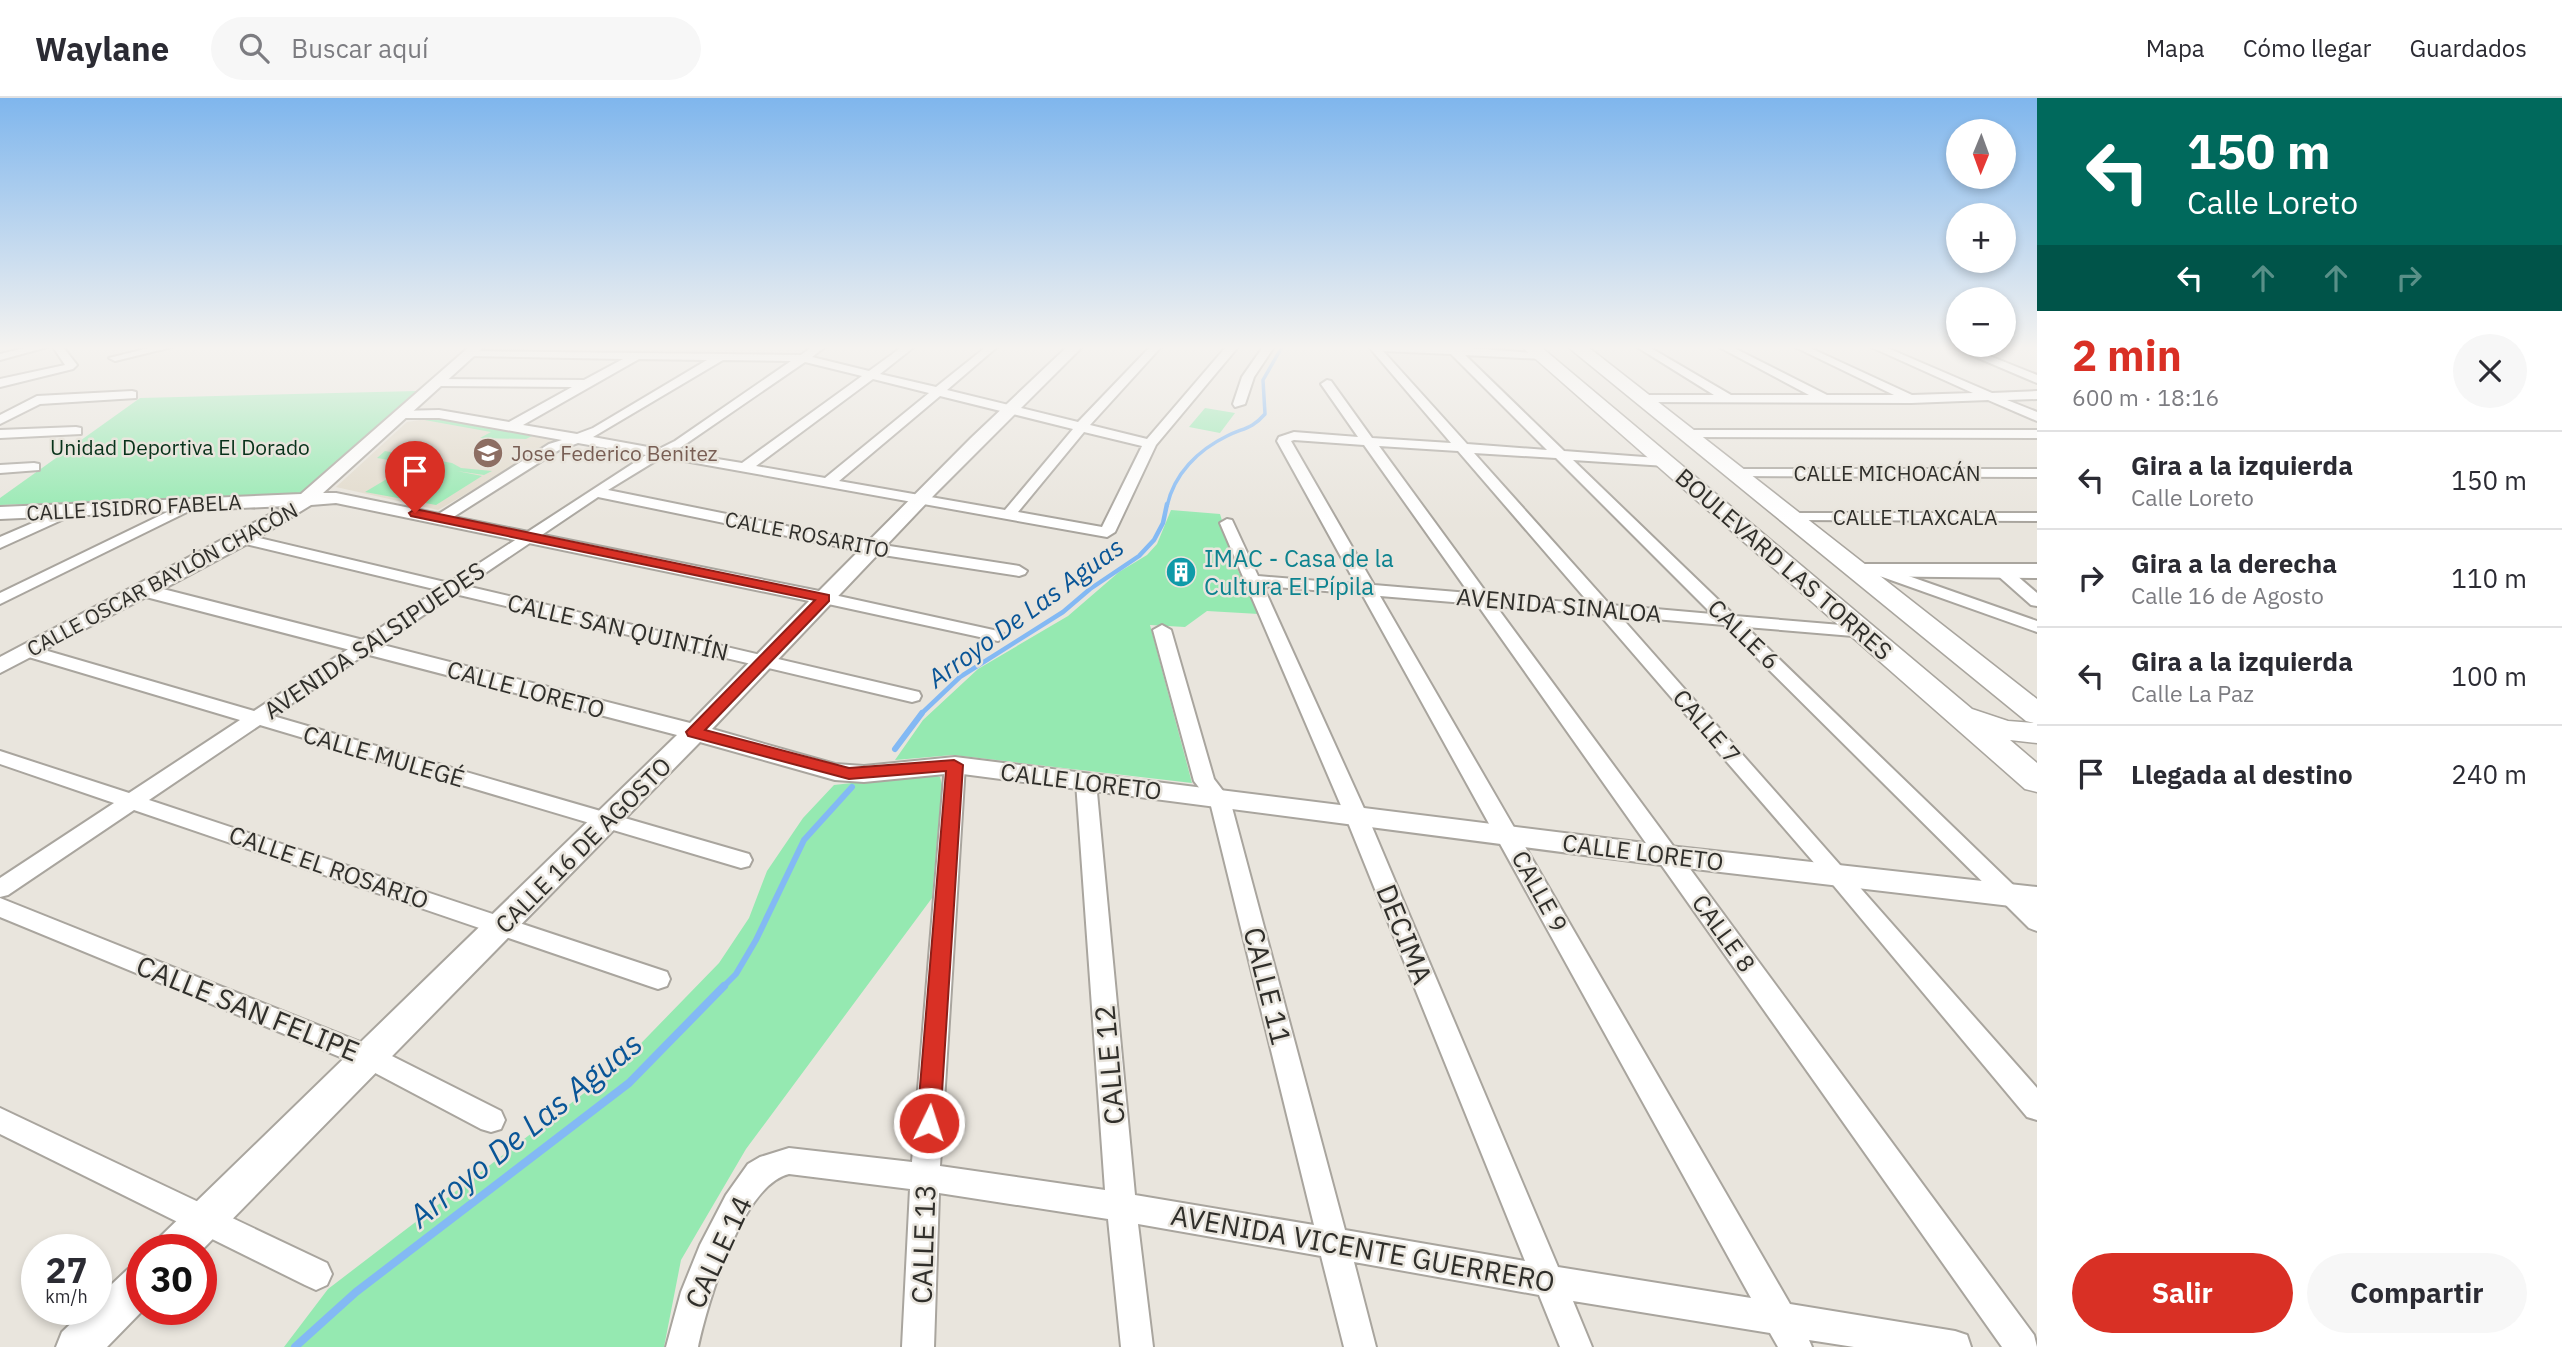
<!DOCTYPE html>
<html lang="es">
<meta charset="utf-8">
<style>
:root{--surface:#fff;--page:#f7f7f7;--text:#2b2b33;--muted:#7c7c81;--line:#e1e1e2;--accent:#d93025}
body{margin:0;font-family:"IBM Plex Sans",sans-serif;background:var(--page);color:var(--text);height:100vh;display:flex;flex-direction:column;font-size:26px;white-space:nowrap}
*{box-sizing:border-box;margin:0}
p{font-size:23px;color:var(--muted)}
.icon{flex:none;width:38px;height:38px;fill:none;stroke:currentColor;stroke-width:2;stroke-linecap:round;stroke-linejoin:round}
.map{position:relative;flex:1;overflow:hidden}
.drawer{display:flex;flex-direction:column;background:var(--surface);width:525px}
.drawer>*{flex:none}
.guide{background:#00695c;color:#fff;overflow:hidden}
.needle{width:46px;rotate:181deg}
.tools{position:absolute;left:1946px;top:21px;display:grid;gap:14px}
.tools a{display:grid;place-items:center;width:70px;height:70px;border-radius:50%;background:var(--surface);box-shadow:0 4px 10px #0003;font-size:35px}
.speed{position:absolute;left:21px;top:1136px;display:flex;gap:14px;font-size:35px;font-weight:700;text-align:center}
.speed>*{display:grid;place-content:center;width:91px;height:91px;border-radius:50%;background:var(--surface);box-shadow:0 4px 10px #0003;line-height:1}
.speed small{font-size:18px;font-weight:400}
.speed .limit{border:10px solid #d22;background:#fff;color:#111}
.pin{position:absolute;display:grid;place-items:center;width:60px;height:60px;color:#fff;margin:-72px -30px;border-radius:50% 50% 50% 0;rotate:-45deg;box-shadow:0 0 7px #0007}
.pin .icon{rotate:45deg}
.me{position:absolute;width:77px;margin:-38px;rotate:4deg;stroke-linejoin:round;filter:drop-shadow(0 0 5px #0008)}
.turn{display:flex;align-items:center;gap:24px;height:147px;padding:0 35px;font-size:32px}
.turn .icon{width:91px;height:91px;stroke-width:2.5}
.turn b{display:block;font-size:49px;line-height:60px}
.lanes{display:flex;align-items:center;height:66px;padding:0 35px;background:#0003;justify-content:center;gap:35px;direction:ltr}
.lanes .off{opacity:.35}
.round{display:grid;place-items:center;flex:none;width:74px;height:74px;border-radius:37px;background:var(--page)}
.headline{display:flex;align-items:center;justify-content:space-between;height:119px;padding:0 35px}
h1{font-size:42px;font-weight:700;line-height:52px;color:var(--accent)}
.action{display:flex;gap:14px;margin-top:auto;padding:14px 35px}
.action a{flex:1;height:80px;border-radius:42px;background:var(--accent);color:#fff;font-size:28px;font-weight:700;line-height:80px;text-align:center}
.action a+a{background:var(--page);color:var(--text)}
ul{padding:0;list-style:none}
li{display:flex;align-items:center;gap:21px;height:98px;padding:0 35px;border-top:2px solid var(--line)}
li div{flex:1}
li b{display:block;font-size:26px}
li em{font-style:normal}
header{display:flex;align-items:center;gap:42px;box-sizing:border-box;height:98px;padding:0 35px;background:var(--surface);border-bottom:2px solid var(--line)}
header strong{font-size:33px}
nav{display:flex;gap:38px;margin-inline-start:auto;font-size:24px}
.search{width:490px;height:63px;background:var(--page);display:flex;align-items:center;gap:18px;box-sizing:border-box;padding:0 24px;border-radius:38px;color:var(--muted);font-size:26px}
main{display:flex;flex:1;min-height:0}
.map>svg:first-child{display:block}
.built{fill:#e1dacb}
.green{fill:#95e9b1}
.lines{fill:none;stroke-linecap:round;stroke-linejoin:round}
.stream-far3{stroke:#83b9f4;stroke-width:3.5}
.stream-far2{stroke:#83b9f4;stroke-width:4.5}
.stream-far1{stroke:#83b9f4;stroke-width:6}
.stream{stroke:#83b9f4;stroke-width:8}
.minor-casing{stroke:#a9a59e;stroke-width:4}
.tertiary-casing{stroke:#a9a59e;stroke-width:4}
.secondary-casing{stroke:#a9a59e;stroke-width:4}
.primary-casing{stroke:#a9a59e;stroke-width:3}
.minor{fill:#fff;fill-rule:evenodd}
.tertiary{fill:#fff;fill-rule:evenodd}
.secondary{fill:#fff;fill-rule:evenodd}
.primary{fill:#fff;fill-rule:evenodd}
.route{fill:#d93025;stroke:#8d1f18;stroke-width:2}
.labels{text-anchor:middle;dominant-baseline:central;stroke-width:5;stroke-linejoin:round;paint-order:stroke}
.far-park-label{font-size:21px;fill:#07321a;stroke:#e9e5dd}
.far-education-label{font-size:21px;fill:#785e54;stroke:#e9e5dd;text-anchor:start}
.far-street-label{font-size:21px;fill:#302f2b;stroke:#e9e5dd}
.culture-label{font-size:24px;fill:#0d838f;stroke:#e9e5dd;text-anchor:start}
.street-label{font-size:24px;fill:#302f2b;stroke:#e9e5dd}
.water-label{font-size:26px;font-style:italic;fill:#095597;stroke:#e9e5dd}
.near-street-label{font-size:28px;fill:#302f2b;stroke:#e9e5dd}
.near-water-label{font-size:32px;font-style:italic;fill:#095597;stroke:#e9e5dd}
</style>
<header>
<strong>Waylane</strong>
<div class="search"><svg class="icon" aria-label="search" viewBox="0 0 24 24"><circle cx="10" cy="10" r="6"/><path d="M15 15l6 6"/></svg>Buscar aquí</div>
<nav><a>Mapa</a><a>Cómo llegar</a><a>Guardados</a></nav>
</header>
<main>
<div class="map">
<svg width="2037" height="1249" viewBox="0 0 2037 1249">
<rect width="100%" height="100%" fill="#e9e5dd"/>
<path class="built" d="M 433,320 L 560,342 L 438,412 L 336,389 L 407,324 Z"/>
<g class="green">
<path d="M 417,293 L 300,396 L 0,407 L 0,400 L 140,300 Z"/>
<path d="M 1205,310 L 1235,315 L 1220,335 L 1189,329 Z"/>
<path d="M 433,320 L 534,337 L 526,341 L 480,340 L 491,334 L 419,321 Z"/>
<path d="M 385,353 L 452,365 L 461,370 L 492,373 L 484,377 L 457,373 L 482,378 L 436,407 L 365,394 L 412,366 L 377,360 Z"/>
<path d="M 1171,412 L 1220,416 L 1236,468 L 1259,516 L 1207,513 L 1185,529 L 1150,527 L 1192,685 L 953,657 L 895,662 L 923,622 L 978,571 L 1068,518 L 1119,474 L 1147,457 L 1157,446 Z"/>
<path d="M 932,676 L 940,679 L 942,687 L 932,800 L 746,1051 L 681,1162 L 664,1249 L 284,1249 L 328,1191 L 617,970 L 719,865 L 749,820 L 767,773 L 803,720 L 834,687 Z"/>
</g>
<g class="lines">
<path class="stream-far3" d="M 1167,408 C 1174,376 1198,352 1227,338 C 1243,330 1252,331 1265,316 L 1263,282 L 1282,249"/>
<path class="stream-far2" d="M 921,616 L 960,579 L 1063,514 L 1090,491 L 1139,458 L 1154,442 L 1163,425 L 1167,406"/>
<g class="stream-far1">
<path d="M 895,651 L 922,615"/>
<path d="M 722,890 L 736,876 L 756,842 L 804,742 L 852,689"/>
</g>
<path class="stream" d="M 295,1249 L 356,1194 L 629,985 L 724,888"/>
<g class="minor-casing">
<g id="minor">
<path d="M 29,249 L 47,249 L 0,262 L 0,256 Z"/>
<path d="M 53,249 L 63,249 L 77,267 L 73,271 L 0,289 L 0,281 L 65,267 Z"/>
<path d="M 153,249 L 172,249 L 115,263 L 109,260 Z"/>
<path d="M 812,249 L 825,249 L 812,259 L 869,273 L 902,249 L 914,249 L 880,276 L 936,289 L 986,249 L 997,249 L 947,292 L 1078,324 L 1150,249 L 1161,249 L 1090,327 L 1147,341 L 1226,249 L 1238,249 L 1156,347 L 1115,434 L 1107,439 L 662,359 L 608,392 L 870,445 L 1019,468 L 1027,473 L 1025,476 L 1019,478 L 870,455 L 598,399 L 466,488 L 919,594 L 921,598 L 919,602 L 912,604 L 455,496 L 273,618 L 749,756 L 752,762 L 749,768 L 741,770 L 260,627 L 149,702 L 667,874 L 670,881 L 667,888 L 658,891 L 649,888 L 134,712 L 8,797 L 0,799 L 0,780 L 114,705 L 0,666 L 0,653 L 129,695 L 240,622 L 22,557 L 19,553 L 22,549 L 34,549 L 254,613 L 438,492 L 237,444 L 234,441 L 237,438 L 242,436 L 449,485 L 646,357 L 578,345 L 559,352 L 447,423 L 437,423 L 435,420 L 437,417 L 549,346 L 562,342 L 439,320 L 402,320 L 396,316 L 398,313 L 439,312 L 509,324 L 572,289 L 437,288 L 433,287 L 433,281 L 584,282 L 623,261 L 469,258 L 465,257 L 465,253 L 801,257 ZM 639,261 L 707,262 L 593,330 L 577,336 L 523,327 ZM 723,262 L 791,263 L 675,343 L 659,351 L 593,339 ZM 805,264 L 862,278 L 742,365 L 674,354 ZM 873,281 L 929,295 L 825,380 L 756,368 ZM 940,298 L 1073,331 L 1005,412 L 839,383 ZM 1084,334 L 1142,348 L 1102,429 L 1018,414 Z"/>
<path d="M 1263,249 L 1274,249 L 1254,279 L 1245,306 L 1235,309 L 1233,306 L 1242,279 Z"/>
<path d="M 1369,249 L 1456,249 L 1546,256 L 1546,260 L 1542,261 L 1465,257 L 1564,353 L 1671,361 L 1671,367 L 1666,368 L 1573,362 L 1735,518 L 1865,529 L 1874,534 L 1865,539 L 1746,529 L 2037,810 L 2037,833 L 2029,830 L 1724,527 L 1620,518 L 2037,990 L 2037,1022 L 2027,1019 L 1829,782 L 1599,516 L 1496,508 L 2034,1237 L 2037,1249 L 2002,1249 L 1477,506 L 1380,498 L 1790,1206 L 1955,1233 L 1967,1237 L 1971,1249 L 1854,1249 L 1809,1242 L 1812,1249 L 1778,1249 L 1770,1235 L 1573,1203 L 1592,1249 L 1560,1249 L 1539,1197 L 1354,1164 L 1376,1249 L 1344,1249 L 1321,1158 L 1138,1126 L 1153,1249 L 1121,1249 L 1108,1121 L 939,1095 L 934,1249 L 902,1249 L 910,1091 L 789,1076 C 742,1087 707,1206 698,1249 L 666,1249 L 681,1194 L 700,1147 L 726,1097 L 748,1066 L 760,1059 L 789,1050 L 912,1064 L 945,667 L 948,662 L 962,662 L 965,667 L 940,1068 L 1105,1092 L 1076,684 L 1079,679 L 1093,679 L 1096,684 L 1135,1097 L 1314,1127 L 1210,704 L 1194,683 L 1153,532 L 1162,527 L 1171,532 L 1214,681 L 1230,702 L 1345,1132 L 1525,1163 L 1345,717 L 1220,425 L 1227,421 L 1232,422 L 1258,478 L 1356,486 L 1277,343 L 1279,339 L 1294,334 L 1358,339 L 1321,286 L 1327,282 L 1331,283 L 1372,340 L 1451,345 ZM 1383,253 L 1451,256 L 1547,352 L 1467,346 ZM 1294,342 L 1364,347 L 1469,495 L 1374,487 L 1291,343 ZM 1379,348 L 1458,353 L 1590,506 L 1488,497 ZM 1474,355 L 1556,360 L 1712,516 L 1610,507 ZM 1263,488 L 1362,496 L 1751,1200 L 1558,1169 L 1367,717 Z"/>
<path d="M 1637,249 L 1649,249 L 1731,297 L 1809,297 L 1719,249 L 1732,249 L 1827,297 L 1894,297 L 1795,249 L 1808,249 L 1912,297 L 1973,295 L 1871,249 L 1885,249 L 1992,295 L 2037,293 L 2037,301 L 2007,302 L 2037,314 L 2037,323 L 1988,302 L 1911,305 L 1643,304 L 1637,300 L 1639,297 L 1714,297 Z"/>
<path d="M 1952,249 L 1967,249 L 2037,277 L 2037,285 Z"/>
<path d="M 132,293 L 136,294 L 136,300 L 40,306 L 0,326 L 0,317 L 37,298 Z"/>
<path d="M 76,329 L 81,330 L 81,336 L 0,340 L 0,332 Z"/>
<path d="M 1689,332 L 2037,332 L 2037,340 L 1684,339 L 1684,333 Z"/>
<path d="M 34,365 L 39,366 L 39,372 L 0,375 L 0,367 Z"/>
<path d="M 1738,371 L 2037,371 L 2037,379 L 1733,378 L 1731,375 Z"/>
<path d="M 190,403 L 195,404 L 197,407 L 195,410 L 0,506 L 0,495 Z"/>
<path d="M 72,408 L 79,412 L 77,415 L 0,450 L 0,439 Z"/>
<path d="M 1792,415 L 2037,415 L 2037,423 L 1787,422 L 1785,419 L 1787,416 Z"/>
<path d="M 1880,468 L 2037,523 L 2037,534 L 1874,476 L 1872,473 Z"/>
<path d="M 2002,468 L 2008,470 L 2037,495 L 2037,508 L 2031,507 L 1996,476 L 1994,473 Z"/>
<path d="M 825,495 L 998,533 L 1007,538 L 998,543 L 819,504 L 817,500 Z"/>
<path d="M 0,800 L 380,952 L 501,1013 L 505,1022 L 501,1031 L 491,1034 L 481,1031 L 362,968 L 0,819 Z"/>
<path d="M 0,1010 L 327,1165 L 332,1176 L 327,1187 L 316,1192 L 305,1187 L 0,1036 Z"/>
</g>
</g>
<g class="tertiary-casing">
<g id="tertiary">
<path d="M 469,249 L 484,249 L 323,395 L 336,395 L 819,493 L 971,340 L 1067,249 L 1082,249 L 936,395 L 712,631 L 835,666 L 864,668 L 955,659 L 1669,748 L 2037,789 L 2037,811 L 1669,768 L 955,675 L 864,684 L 835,682 L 700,644 L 201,1153 L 156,1152 L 161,1138 L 677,637 L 146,499 L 0,575 L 0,559 L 286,408 L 0,421 L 0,409 L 301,396 ZM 336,405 L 809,503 L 690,625 L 163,491 L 249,445 L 311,407 Z"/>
<path d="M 142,1165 L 142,1211 L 144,1211 L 107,1249 L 56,1249 L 62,1234 L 86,1211 L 96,1211 L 96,1201 L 128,1171 Z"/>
</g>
</g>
<g class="secondary-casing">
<path id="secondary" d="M 1858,466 L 2037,466 L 2037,480 L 1850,478 L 1846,473 L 1850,468 Z"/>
</g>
<g class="primary-casing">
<path id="primary" d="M 1522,249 L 1541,249 L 1972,611 L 2008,623 L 2034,625 L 2026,623 L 1568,249 L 1588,249 L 2037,601 L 2037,645 L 2010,642 L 2037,665 L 2037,694 L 2025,691 Z"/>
</g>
<use href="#minor" class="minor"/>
<use href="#tertiary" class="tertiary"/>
<use href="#secondary" class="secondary"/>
<use href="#primary" class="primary"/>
</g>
<linearGradient id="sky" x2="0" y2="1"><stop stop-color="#7fb6ed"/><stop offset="0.59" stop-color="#f5f3f0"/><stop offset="1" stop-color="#f5f3f0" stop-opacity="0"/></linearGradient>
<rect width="2037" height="423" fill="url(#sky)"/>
<path class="route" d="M 415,411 L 829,497 L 829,503 L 705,632 L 849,670 L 954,662 L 963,667 L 940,1025 L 937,1033 L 929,1036 L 921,1033 L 917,1025 L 946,673 L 849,681 L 688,638 L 686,634 L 815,502 L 411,418 L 409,415 Z"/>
<defs>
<g id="school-disc" transform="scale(1.575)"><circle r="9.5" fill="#8d6e63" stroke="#e9e5dd"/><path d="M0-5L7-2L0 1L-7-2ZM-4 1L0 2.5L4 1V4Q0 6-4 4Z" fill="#fff"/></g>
<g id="building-disc" transform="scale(1.575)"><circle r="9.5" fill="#0f9aa8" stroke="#e9e5dd"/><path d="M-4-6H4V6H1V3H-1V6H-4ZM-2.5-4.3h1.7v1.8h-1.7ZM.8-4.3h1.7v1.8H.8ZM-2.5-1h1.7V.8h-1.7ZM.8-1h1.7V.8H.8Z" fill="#fff"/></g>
</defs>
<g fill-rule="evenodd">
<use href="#school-disc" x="488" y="355"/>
<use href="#building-disc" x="1181" y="474"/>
</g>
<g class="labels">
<g class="far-park-label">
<text x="180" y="349">Unidad Deportiva El Dorado</text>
</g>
<g class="far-education-label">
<text x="511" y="355">Jose Federico Benitez</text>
</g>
<g class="far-street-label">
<text x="1887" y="375">CALLE MICHOACÁN</text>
<text transform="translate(134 409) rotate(-3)">CALLE ISIDRO FABELA</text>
<text x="1915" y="419">CALLE TLAXCALA</text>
<text transform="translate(807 436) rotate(11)">CALLE ROSARITO</text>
<text transform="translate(162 481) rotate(-28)">CALLE OSCAR BAYLÓN CHACÓN</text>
</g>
<g class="culture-label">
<text x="1204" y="460">IMAC - Casa de la<tspan x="1204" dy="28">Cultura El Pípila</tspan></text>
</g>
<g class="street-label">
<text transform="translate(1784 466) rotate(41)">BOULEVARD LAS TORRES</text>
<text transform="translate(1559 507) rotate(5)">AVENIDA SINALOA</text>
<text transform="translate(618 529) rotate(13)">CALLE SAN QUINTÍN</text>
<text transform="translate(1744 536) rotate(44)">CALLE 6</text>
<text transform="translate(374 542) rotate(-34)">AVENIDA SALSIPUEDES</text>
<text transform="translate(526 591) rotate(15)">CALLE LORETO</text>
<text transform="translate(1707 628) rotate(49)">CALLE 7</text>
<text transform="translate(384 658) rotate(16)">CALLE MULEGÉ</text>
<text transform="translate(1081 683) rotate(7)">CALLE LORETO</text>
<text transform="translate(583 747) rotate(-45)">CALLE 16 DE AGOSTO</text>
<text transform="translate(1643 754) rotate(7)">CALLE LORETO</text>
<text transform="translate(329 769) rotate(19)">CALLE EL ROSARIO</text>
<text transform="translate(1540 793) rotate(61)">CALLE 9</text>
<text transform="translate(1724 835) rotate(54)">CALLE 8</text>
</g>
<g class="water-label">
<text transform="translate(1025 514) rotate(-36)">Arroyo De Las Aguas</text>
</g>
<g class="near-street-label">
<text transform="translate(1405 836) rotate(68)">DECIMA</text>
<text transform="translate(1268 888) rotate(76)">CALLE 11</text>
<text transform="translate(248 910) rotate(22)">CALLE SAN FELIPE</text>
<text transform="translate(1109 967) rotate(-95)">CALLE 12</text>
<text transform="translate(923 1146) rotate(-88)">CALLE 13</text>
<text transform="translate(1363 1150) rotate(10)">AVENIDA VICENTE GUERRERO</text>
<text transform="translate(718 1154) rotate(-65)">CALLE 14</text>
</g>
<g class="near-water-label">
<text transform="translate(525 1031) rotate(-39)">Arroyo De Las Aguas</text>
</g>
</g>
</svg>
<div class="tools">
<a><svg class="needle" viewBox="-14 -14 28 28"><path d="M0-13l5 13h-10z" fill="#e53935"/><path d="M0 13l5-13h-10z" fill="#7c7c81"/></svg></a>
<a>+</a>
<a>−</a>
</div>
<div class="speed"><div>27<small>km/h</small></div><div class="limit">30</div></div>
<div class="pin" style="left:415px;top:415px;background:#d93025"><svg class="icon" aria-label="arrive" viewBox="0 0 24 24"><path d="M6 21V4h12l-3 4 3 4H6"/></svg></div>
<svg class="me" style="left:929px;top:1025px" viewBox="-20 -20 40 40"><circle r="17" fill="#d93025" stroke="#fff" stroke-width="3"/><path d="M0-11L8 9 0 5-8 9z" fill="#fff"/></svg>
</div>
<section class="drawer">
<div class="guide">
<div class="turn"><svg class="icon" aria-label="left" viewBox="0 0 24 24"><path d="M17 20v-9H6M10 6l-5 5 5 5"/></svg><div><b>150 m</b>Calle Loreto</div></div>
<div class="lanes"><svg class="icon" aria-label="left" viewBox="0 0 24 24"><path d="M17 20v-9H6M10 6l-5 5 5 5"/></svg><svg class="icon off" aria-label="ahead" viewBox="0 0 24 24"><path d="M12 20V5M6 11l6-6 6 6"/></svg><svg class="icon off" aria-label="ahead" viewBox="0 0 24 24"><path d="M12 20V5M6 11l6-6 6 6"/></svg><svg class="icon off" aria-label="right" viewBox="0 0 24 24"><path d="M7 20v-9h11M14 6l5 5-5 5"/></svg></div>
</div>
<div class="headline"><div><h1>2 min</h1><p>600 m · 18:16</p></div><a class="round"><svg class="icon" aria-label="close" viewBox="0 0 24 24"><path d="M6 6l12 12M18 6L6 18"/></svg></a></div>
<ul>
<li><svg class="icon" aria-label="left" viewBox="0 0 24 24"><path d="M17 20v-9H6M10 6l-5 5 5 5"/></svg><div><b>Gira a la izquierda</b><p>Calle Loreto</p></div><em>150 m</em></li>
<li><svg class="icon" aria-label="right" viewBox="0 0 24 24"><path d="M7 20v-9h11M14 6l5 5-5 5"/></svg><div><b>Gira a la derecha</b><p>Calle 16 de Agosto</p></div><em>110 m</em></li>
<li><svg class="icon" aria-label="left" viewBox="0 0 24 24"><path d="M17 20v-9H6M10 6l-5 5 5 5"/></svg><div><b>Gira a la izquierda</b><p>Calle La Paz</p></div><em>100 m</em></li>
<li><svg class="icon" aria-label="arrive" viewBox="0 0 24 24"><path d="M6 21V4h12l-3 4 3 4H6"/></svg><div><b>Llegada al destino</b></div><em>240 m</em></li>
</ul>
<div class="action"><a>Salir</a><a>Compartir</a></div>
</section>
</main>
